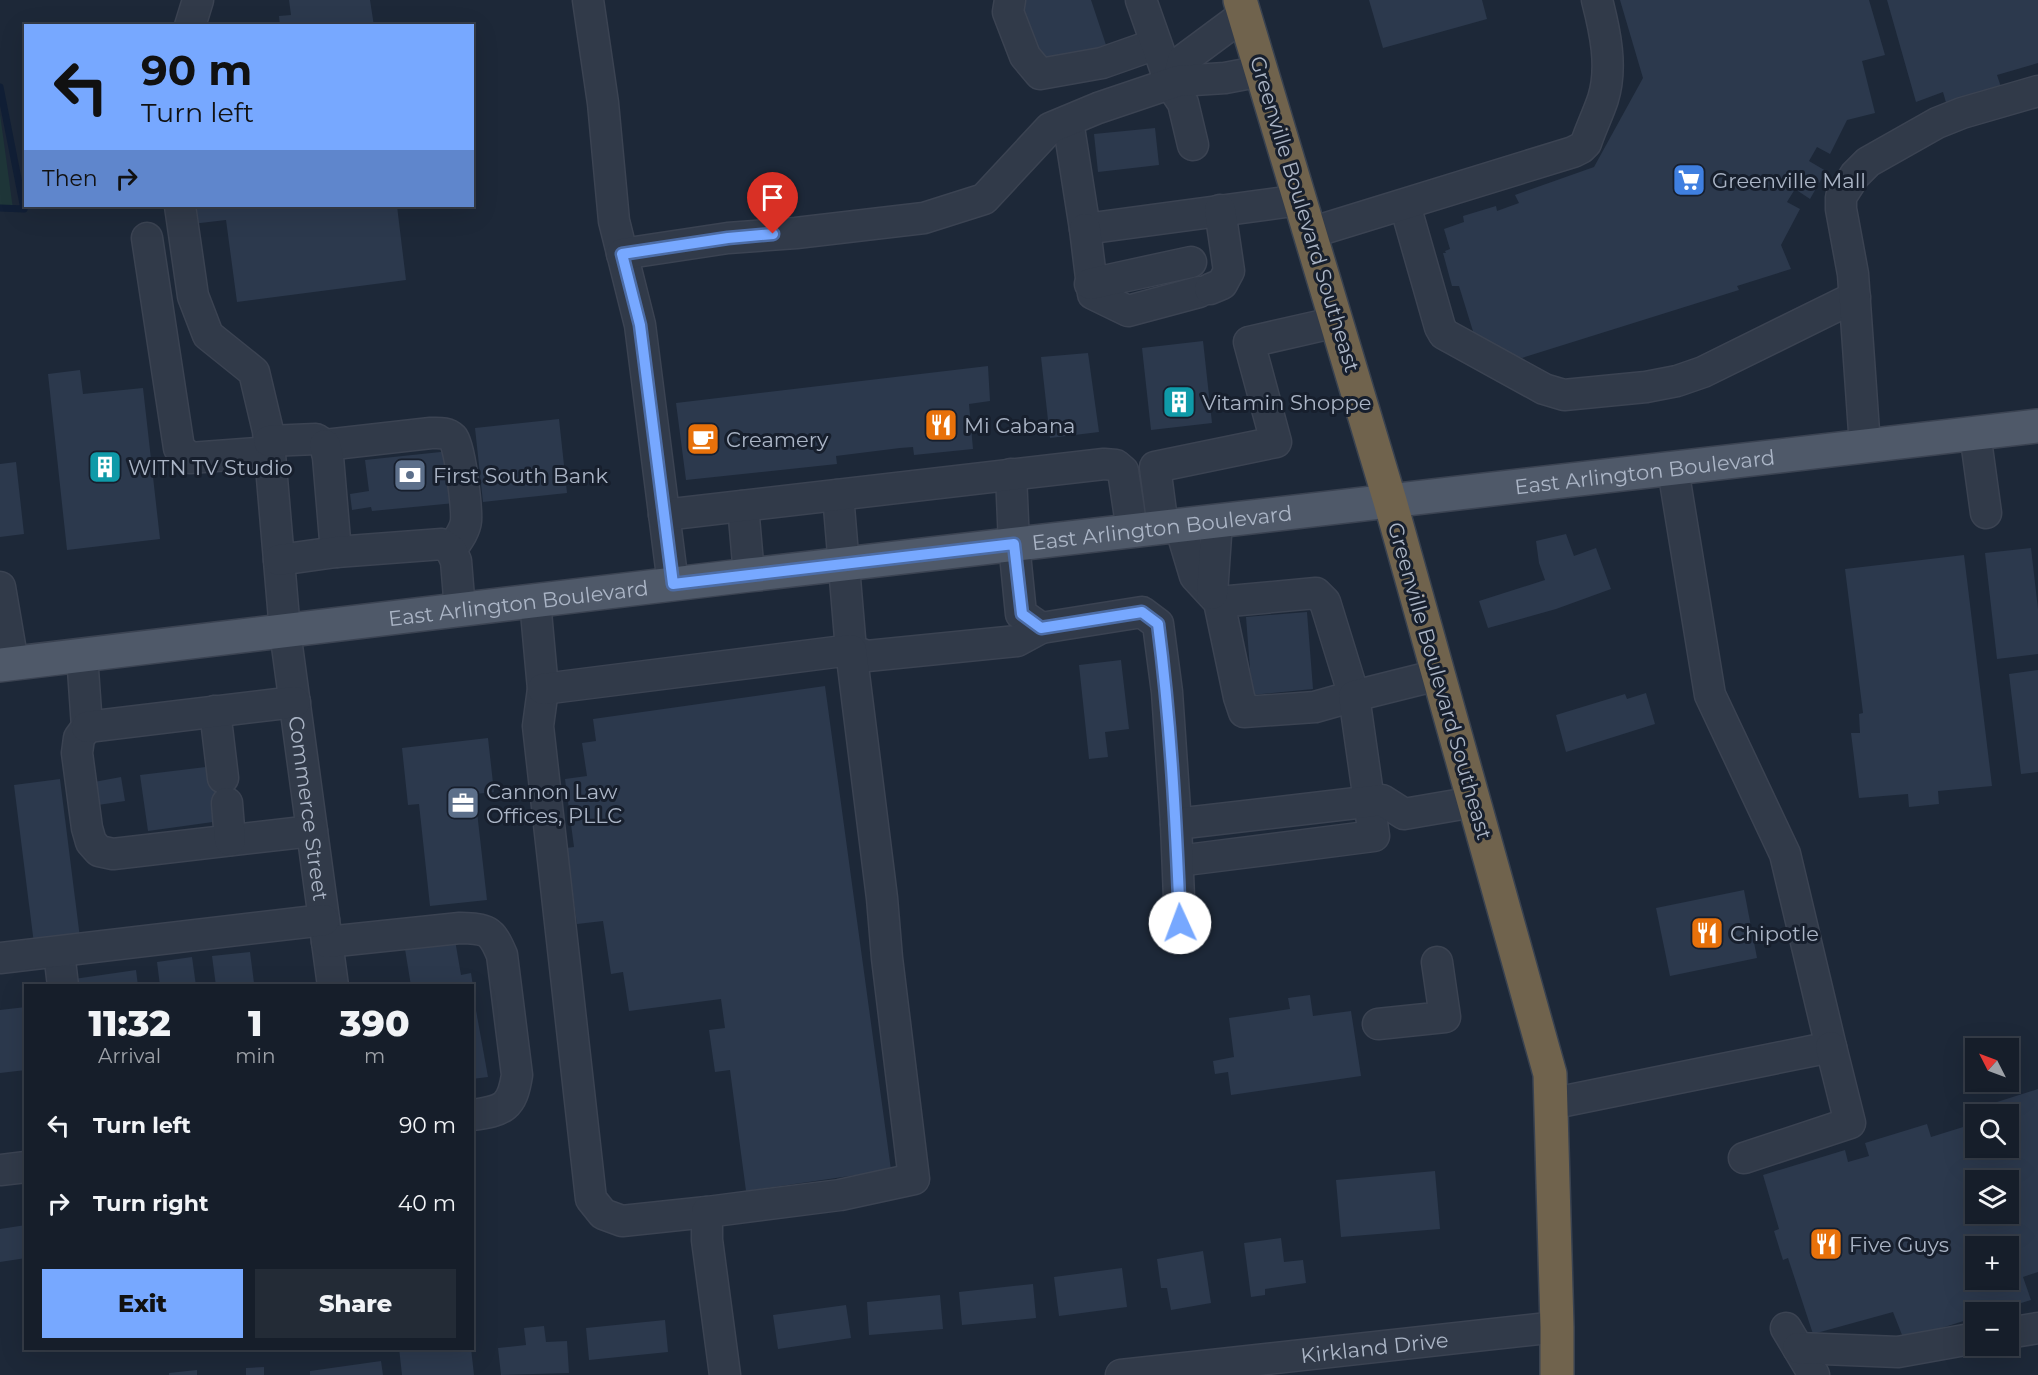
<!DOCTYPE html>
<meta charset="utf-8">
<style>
:root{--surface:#161e2a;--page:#232b36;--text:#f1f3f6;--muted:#9ea2a8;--line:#353c47;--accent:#77a8ff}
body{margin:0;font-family:Montserrat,sans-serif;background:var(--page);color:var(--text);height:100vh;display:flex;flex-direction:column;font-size:22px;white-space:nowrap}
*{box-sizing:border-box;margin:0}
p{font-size:20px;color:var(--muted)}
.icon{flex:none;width:33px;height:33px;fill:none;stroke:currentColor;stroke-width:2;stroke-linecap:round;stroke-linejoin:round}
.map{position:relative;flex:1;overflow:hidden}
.details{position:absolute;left:24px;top:984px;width:450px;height:366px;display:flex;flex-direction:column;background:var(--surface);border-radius:0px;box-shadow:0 6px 24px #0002,0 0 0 2px var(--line)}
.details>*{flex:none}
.top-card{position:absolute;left:24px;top:24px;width:450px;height:183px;border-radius:0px;box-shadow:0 6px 24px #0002,0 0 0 2px var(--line);background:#77a8ff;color:#111;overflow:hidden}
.needle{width:39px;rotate:312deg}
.buttons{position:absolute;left:1965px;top:1038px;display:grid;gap:12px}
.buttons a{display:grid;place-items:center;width:54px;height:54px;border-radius:0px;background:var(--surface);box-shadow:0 6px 24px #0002,0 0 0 2px var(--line);font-size:30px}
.pin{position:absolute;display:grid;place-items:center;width:51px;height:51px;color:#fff;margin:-62px -26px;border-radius:50% 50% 50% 0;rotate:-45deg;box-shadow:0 0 6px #0007}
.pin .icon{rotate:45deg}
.me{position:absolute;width:66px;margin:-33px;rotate:358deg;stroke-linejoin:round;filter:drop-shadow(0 0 4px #0008)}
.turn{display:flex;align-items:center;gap:21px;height:126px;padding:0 18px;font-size:27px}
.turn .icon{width:78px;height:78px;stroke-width:2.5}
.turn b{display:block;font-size:42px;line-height:51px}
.then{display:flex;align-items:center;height:57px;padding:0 18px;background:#0003;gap:12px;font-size:22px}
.eta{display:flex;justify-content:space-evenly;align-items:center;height:102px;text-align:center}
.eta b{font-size:36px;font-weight:800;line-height:42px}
.primary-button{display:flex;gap:12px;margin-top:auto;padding:12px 18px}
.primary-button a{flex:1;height:69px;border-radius:0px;background:var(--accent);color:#111;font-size:24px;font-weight:800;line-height:69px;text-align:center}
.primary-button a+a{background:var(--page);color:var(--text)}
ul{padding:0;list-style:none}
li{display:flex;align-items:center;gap:18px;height:78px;padding:0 18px}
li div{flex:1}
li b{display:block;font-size:22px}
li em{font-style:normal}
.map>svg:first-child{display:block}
.green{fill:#1f3639}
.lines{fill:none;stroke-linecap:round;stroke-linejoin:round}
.stream{stroke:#111f36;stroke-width:7}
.building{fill:#2c394d;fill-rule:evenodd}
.minor-casing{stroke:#3b4352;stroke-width:33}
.major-casing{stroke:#3b4352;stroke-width:36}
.highway-casing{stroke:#394250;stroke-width:36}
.minor{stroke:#313a49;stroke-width:30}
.major{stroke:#4f5969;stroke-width:33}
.highway{stroke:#70634d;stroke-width:33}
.route-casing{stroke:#4d6da6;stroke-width:15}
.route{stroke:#77a8ff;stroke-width:10}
.labels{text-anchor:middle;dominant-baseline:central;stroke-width:6;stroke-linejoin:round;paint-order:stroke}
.poi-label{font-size:21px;fill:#abb5c6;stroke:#171f2d;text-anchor:start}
.street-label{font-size:21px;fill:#abb5c6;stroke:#171f2d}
</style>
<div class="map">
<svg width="2038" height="1375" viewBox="0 0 2038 1375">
<rect width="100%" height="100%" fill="#1d2838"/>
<path class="green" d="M 0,114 L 13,209 L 0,210 Z"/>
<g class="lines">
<path class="stream" d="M 0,87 L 24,209 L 0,208"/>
</g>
<g class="building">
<path d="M 289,0 L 370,0 L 374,26 L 280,26 L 279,16 L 291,15 Z"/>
<path d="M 1021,0 L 1091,0 L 1106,45 L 1043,66 Z"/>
<path d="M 1369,0 L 1482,0 L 1487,19 L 1383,48 Z"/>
<path d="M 1620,0 L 1869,0 L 1885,55 L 1862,61 L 1875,113 L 1847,120 L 1830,154 L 1817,147 L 1809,161 L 1826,171 L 1810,199 L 1795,189 L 1787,202 L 1800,209 L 1781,245 L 1791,269 L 1737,286 L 1739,290 L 1522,358 L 1476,341 L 1459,286 L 1452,286 L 1443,253 L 1446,253 L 1445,251 L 1450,249 L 1444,229 L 1464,222 L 1463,216 L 1496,206 L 1497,211 L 1519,203 L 1515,195 L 1594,167 L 1643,78 Z"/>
<path d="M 1887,0 L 2038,0 L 2038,63 L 1997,75 L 2002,90 L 1947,106 L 1943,92 L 1916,102 Z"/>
<path d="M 1155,128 L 1159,165 L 1098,172 L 1094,134 Z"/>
<path d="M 190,206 L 397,206 L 406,280 L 237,302 L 226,220 L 192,224 Z"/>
<path d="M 1203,341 L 1212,423 L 1151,430 L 1142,348 Z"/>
<path d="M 1088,353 L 1099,432 L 1050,438 L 1041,357 Z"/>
<path d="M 988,366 L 990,401 L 969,404 L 973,449 L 914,455 L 913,447 L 900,448 L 836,456 L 837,464 L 686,480 L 676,403 Z"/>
<path d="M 80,370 L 83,394 L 143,388 L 160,539 L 67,550 L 48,374 Z"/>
<path d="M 559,419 L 567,493 L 483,502 L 475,428 Z"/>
<path d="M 450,451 L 455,503 L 372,511 L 371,507 L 352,510 L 350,494 L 369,491 L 365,460 Z"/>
<path d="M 16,462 L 24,534 L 0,537 L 0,464 Z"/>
<path d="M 1566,534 L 1574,556 L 1596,548 L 1611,589 L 1556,609 L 1488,628 L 1479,601 L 1545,580 L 1539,563 L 1536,541 Z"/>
<path d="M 2031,548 L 2038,609 L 2038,654 L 1997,659 L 1985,553 Z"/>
<path d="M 1964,555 L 1992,786 L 1938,791 L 1939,804 L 1909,807 L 1908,794 L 1859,798 L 1851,733 L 1860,733 L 1859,714 L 1863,713 L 1845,569 Z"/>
<path d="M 1307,612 L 1313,689 L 1252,695 L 1246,617 Z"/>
<path d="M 1121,660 L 1129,729 L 1105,732 L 1108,757 L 1089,759 L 1079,665 Z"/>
<path d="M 2038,670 L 2038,772 L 2021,774 L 2009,674 Z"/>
<path d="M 825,686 L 891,1170 L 746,1191 L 730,1070 L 715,1072 L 709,1030 L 725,1028 L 721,999 L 629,1011 L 623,972 L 611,974 L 603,921 L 577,924 L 566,848 L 574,847 L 565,779 L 587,776 L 582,743 L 596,741 L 593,719 Z"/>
<path d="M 1646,693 L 1655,724 L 1566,752 L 1556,715 L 1625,694 L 1627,699 Z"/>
<path d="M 488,738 L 494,792 L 475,794 L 487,900 L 430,906 L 419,804 L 408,805 L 402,748 Z"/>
<path d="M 214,766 L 231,778 L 234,802 L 220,821 L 148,831 L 140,775 Z"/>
<path d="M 121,777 L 125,801 L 98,805 L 94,782 Z"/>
<path d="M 60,779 L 80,938 L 34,944 L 14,785 Z"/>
<path d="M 1744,890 L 1757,958 L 1670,976 L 1656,908 Z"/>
<path d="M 455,940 L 461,975 L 471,973 L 473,986 L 411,986 L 405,949 Z"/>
<path d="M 250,952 L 254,983 L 252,983 L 252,986 L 216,986 L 212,956 Z"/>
<path d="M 192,957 L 196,986 L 160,986 L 157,962 Z"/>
<path d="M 136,970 L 138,986 L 75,986 L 74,979 Z"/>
<path d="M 472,988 L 488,1077 L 472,1079 Z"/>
<path d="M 1310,995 L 1313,1016 L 1351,1011 L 1361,1076 L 1231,1095 L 1228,1072 L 1215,1074 L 1213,1061 L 1234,1057 L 1229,1018 L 1290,1009 L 1288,998 Z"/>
<path d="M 26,1007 L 26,1070 L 0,1073 L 0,1010 Z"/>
<path d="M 2038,1089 L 2038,1272 L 2023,1277 L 2031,1300 L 1991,1312 L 1976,1312 L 1976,1317 L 1904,1340 L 1893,1312 L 1813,1334 L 1788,1258 L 1783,1260 L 1774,1231 L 1779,1229 L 1763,1175 L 1845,1150 L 1848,1162 L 1869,1156 L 1865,1143 L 1927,1124 L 1931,1137 L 1976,1123 L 1976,1148 L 2008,1148 L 2008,1114 L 1977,1114 L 1975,1109 ZM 1976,1180 L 2008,1180 L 2008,1214 L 1976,1214 ZM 1976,1246 L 2008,1246 L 2008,1280 L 1976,1280 Z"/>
<path d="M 1435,1171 L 1440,1229 L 1341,1237 L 1336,1180 Z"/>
<path d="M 26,1225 L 26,1258 L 0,1262 L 0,1229 Z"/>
<path d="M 1281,1238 L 1284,1262 L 1303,1260 L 1306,1283 L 1265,1289 L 1265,1295 L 1251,1297 L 1244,1243 Z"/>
<path d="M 1203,1251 L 1211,1303 L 1171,1310 L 1167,1288 L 1161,1288 L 1157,1259 Z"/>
<path d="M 1122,1268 L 1127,1307 L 1059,1316 L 1054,1277 Z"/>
<path d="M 1033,1284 L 1036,1318 L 962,1325 L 959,1292 Z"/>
<path d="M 940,1295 L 943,1329 L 869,1335 L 867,1302 Z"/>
<path d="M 846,1305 L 851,1338 L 778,1349 L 773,1315 Z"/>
<path d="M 665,1320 L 668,1352 L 589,1360 L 586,1328 Z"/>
<path d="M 544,1326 L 546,1342 L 567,1341 L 569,1373 L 501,1375 L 498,1348 L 526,1345 L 524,1328 Z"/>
<path d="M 399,1348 L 471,1348 L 474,1375 L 402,1375 Z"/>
<path d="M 381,1361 L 383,1375 L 310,1375 L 310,1371 Z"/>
<path d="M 264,1367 L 264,1375 L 246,1375 L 246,1368 Z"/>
<path d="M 197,1370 L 197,1375 L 169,1375 L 169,1373 Z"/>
</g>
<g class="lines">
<g class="minor-casing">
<g id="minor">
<path d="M 588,0 L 603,103 L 614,221 L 640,325 L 673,584"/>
<path d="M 1010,0 L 1008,12 L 1025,56 L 1040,74 L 1102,63 L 1156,44"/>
<path d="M 1141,0 L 1171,85 L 1183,103 L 1193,145"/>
<path d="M 190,26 L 198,0"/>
<path d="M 1178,81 L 1183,60 L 1245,14"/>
<path d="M 1068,121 L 1085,229 L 1300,200"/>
<path d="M 1405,205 L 1440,327 L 1444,334 L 1455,340 L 1544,389 L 1564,395 L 1646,387 L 1677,381 L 1703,372 L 1855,297"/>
<path id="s1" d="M 180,206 L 193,296 L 208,335 L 254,372 L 268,431 L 285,631 L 333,986"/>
<path d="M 1085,229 L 1093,294 L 1128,311 L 1199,292"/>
<path d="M 1310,233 L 1573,152 L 1581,148 L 1586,143 C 1591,128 1598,114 1603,99 C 1613,67 1605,31 1597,0"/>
<path d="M 147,238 L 179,448 L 190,458 L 270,452"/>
<path d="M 622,254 L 728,238 L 796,233 L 924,218 L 984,199 L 1050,128 L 1098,108 L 1178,81 L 1225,78 L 1262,71"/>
<path d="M 1090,284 L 1191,262"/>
<path d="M 1210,289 L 1222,284 L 1229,271 L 1220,210"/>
<path d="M 1975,433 L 1986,513"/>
<path d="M 269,441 L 316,439 L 325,445 L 431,433 C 439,433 447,432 453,438 C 460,445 467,509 466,521 C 465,531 457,541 451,550"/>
<path d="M 325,445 L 328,457 L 336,552"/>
<path d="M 1865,446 L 1853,274 L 1841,209 L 1841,197 L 1855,175 L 1868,162 L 1937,123 L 1962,113 L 2038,91"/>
<path d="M 1011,474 L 1014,544 L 1021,614 L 1041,628 L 1142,612 L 1158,624 L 1167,692 L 1176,824"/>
<path d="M 838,495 L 851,650 L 867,656 L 1017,641 L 1041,628"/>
<path d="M 743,506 L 749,575"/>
<path d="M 664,515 L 1104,464 L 1116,465 L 1123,471 L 1132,531"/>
<path d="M 1180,526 L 1195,576 L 1219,602 L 1316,593 L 1325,602 L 1354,696 L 1315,707 L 1244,712 L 1239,697 L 1219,602"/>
<path d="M 1163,527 L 1155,467 L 1276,442 L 1249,342 L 1337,322"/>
<path d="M 279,560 L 336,552 L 442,544 L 451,550 L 456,561 L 460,610"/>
<path d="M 0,587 L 13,663"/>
<path d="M 1212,594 L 1217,521"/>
<path d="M 535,601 L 543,689 L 538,726 L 591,1199 L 603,1214 L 622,1221 L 707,1212"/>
<path d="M 82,655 L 87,727 L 79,738 L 77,753 L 87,828 L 91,842 L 99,851 L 113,854 L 312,831"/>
<path d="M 543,689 L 851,650 L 882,898 L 887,958 L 914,1179 L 840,1195 L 707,1212 L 707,1240 L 725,1375"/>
<path d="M 215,711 L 223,778"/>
<path d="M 87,727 L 295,702"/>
<path d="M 227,803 L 230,840"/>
<path d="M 1178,861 L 1374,836 L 1354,696 L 1438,675"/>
<path d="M 1180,923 L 1176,824 L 1382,800 L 1404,814 L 1474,802"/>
<path d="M 327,942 L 460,928 C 487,929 491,929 502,955 L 517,1075 C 512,1107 504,1111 472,1115"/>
<path d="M 59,952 L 63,986"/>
<path d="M 0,958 L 324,920"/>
<path d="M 1378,1024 L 1445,1017 L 1437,962"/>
<path d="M 1550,1104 L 1831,1047 L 1785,854 L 1710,695 L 1673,469"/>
<path d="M 1744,1158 L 1850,1123 L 1831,1047"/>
<path d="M 0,1170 L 26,1167"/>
<path d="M 1786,1328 L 1814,1375"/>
<path d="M 2008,1333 L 2038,1328"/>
<path d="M 1798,1348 L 1898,1352 L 1976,1338"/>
<path id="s2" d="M 1121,1375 L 1557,1327"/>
</g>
</g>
<g class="major-casing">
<g id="major">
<path id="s3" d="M 0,665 L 749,575 L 2038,426"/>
</g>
</g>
<g class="highway-casing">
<path id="highway" d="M 1240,0 L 1390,501 L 1550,1074 L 1557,1327 L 1557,1375"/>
</g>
<use href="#minor" class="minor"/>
<use href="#major" class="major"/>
<use href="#highway" class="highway"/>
</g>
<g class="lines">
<g class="route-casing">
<path id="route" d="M 773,234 L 728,238 L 622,254 L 640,325 L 673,584 L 1014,544 L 1022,614 L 1041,628 L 1142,612 L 1158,624 C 1171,724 1176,823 1180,923"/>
</g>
<use href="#route" class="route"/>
</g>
<defs>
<g id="supermarket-square" transform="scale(1.725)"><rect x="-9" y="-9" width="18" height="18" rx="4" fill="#3f7fe0" stroke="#171f2d"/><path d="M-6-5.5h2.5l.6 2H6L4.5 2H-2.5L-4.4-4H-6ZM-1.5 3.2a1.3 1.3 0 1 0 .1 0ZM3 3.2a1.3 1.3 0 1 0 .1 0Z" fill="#fff"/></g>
<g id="building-square" transform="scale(1.725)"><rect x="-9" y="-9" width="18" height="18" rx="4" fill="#0f9aa8" stroke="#171f2d"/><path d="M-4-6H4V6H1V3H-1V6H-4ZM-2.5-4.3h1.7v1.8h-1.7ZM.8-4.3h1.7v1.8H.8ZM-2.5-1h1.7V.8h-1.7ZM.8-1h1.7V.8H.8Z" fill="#fff"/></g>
<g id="restaurant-square" transform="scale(1.725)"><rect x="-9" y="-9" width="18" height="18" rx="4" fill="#e8710a" stroke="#171f2d"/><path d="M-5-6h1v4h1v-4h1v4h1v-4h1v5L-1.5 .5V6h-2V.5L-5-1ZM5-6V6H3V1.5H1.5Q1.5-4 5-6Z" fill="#fff"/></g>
<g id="cafe-square" transform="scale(1.725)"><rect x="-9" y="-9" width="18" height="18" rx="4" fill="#e8710a" stroke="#171f2d"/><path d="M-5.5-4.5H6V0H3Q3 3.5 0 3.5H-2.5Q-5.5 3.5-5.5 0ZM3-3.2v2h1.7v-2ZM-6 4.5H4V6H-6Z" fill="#fff"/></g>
<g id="bank-square" transform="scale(1.725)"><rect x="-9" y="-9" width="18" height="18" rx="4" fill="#5c6f8a" stroke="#171f2d"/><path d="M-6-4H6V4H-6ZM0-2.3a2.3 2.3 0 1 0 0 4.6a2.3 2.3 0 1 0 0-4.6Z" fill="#fff"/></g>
<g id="office-square" transform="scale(1.725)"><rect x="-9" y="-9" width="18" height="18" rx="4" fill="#5c6f8a" stroke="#171f2d"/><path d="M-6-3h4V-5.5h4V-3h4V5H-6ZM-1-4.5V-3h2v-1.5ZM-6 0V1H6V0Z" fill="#fff"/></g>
</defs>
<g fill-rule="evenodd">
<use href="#supermarket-square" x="1689" y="180"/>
<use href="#building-square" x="1179" y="402"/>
<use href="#restaurant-square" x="941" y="425"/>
<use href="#cafe-square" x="703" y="439"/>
<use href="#building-square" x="105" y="467"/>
<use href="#bank-square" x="410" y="475"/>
<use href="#office-square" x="463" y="803"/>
<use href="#restaurant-square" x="1707" y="933"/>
<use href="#restaurant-square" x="1826" y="1244"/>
</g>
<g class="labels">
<g class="poi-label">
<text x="1712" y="180">Greenville Mall</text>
<text x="1202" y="402">Vitamin Shoppe</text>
<text x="964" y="425">Mi Cabana</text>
<text x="726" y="439">Creamery</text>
<text x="128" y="467">WITN TV Studio</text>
<text x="433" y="475">First South Bank</text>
<text x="486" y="791">Cannon Law<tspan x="486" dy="24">Offices, PLLC</tspan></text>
<text x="1730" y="933">Chipotle</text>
<text x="1849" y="1244">Five Guys</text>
</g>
<g class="street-label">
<text transform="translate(1305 214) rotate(73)">Greenville Boulevard Southeast</text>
<text stroke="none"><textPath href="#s3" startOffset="1656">East Arlington Boulevard</textPath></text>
<text stroke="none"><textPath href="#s3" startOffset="1170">East Arlington Boulevard</textPath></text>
<text stroke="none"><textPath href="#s3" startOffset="522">East Arlington Boulevard</textPath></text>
<text transform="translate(1440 681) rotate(74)">Greenville Boulevard Southeast</text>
<text stroke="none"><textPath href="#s1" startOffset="632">Commerce Street</textPath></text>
<text stroke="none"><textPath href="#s2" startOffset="255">Kirkland Drive</textPath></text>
</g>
</g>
</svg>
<div class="buttons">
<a><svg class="needle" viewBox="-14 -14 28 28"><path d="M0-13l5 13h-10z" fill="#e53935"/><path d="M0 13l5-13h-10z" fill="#9ea2a8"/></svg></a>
<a><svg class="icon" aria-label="search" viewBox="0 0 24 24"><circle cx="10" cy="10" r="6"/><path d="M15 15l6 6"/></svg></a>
<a><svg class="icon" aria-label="layers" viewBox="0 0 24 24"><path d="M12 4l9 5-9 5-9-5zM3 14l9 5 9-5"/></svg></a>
<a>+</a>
<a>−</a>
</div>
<div class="pin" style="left:773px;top:234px;background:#d93025"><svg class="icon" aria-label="arrive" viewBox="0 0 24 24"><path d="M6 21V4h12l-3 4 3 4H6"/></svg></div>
<svg class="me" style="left:1180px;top:923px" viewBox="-20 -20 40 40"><circle r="19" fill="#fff"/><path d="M0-13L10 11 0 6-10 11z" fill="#77a8ff"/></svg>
<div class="top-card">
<div class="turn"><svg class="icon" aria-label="left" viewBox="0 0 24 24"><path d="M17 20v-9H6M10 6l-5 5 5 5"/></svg><div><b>90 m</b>Turn left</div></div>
<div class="then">Then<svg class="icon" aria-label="right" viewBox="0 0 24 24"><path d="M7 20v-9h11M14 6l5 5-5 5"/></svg></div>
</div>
<section class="details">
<div class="eta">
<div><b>11:32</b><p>Arrival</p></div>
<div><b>1</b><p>min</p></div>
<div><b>390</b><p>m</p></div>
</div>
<ul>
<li><svg class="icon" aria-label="left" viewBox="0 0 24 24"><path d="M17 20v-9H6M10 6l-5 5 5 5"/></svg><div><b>Turn left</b></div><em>90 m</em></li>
<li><svg class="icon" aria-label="right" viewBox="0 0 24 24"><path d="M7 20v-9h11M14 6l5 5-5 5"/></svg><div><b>Turn right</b></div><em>40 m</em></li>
</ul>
<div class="primary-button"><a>Exit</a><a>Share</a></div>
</section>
</div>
